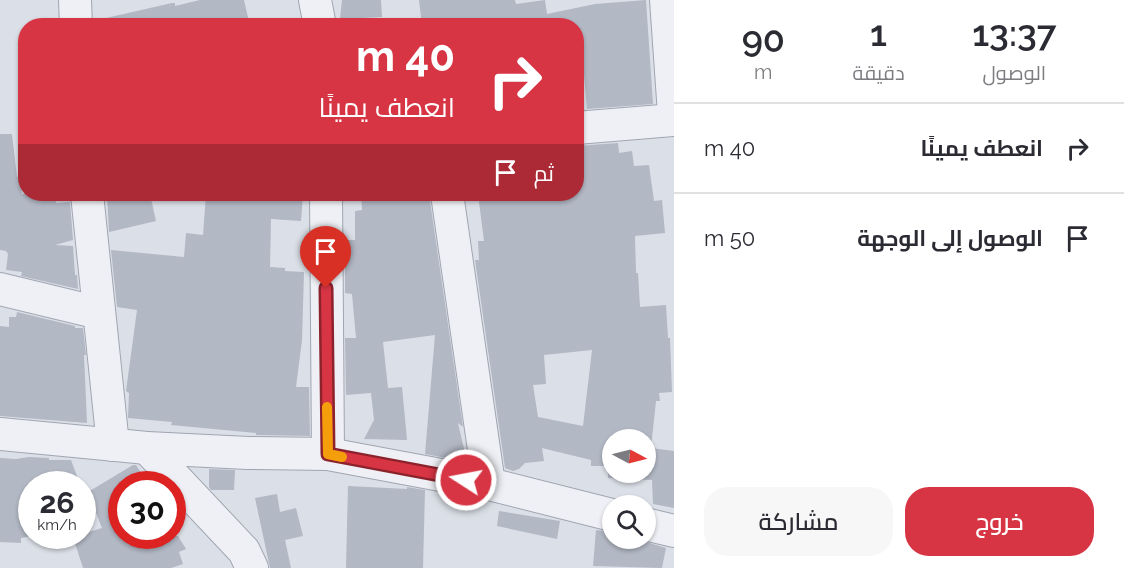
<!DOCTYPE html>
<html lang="ar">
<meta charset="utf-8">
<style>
:root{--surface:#fff;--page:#f7f7f7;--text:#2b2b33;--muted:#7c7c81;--line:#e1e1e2;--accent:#d73544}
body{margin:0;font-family:Raleway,Cairo,sans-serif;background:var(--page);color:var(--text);direction:rtl;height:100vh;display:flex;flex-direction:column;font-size:22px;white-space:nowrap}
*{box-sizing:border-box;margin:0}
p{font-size:20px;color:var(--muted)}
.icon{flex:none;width:33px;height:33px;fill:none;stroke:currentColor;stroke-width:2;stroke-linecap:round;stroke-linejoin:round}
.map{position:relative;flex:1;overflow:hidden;direction:ltr}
.sheet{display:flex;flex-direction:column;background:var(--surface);width:450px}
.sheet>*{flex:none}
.guide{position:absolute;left:18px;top:18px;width:566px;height:183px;border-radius:24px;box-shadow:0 2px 4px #0004;direction:rtl;background:#d73544;color:#fff;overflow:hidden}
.needle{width:39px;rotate:97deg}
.tools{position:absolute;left:602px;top:429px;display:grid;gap:12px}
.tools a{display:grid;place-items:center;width:54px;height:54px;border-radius:50%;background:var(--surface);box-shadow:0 2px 4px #0004;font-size:30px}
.speed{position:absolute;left:18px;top:471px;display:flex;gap:12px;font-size:30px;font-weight:700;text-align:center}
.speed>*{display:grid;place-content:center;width:78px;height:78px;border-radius:50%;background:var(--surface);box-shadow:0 2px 4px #0004;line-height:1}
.speed small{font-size:15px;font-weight:400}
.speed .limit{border:9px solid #d22;background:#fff;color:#111}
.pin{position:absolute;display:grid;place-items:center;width:51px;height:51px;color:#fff;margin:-62px -26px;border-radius:50% 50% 50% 0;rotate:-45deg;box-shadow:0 0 6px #0007}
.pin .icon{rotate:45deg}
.me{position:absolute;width:66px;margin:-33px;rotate:281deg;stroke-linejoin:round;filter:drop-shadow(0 0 4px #0008)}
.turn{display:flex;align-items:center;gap:21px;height:126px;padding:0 30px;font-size:27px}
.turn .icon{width:78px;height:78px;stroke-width:2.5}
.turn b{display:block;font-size:42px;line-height:51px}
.then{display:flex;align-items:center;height:57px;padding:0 30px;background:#0003;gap:12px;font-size:22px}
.eta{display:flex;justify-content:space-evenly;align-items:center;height:102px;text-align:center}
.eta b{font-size:36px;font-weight:600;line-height:42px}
.button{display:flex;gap:12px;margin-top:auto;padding:12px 30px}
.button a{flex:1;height:69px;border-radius:24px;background:var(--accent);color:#fff;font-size:24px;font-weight:600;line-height:69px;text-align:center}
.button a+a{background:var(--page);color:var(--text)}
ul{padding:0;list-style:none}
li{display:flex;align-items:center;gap:18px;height:90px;padding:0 30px;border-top:2px solid var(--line)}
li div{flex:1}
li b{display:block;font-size:22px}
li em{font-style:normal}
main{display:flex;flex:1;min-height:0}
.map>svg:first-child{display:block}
.building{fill:#b2b8c4;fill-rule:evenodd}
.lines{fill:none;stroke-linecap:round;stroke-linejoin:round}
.minor-casing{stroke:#a0a6b1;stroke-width:34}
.minor{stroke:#eef0f5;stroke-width:32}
.route-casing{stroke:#8c222c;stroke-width:15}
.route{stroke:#d73544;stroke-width:10}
.slow{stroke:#f59e0b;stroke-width:10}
</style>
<main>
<section class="sheet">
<div class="eta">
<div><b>13:37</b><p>الوصول</p></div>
<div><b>1</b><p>دقيقة</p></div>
<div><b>90</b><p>m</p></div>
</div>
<ul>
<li><svg class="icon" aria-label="right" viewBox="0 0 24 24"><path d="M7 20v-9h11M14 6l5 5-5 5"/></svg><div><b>انعطف يمينًا</b></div><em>40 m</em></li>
<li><svg class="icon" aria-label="arrive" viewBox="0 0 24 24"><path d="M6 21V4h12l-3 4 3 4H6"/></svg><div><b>الوصول إلى الوجهة</b></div><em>50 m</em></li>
</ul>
<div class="button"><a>خروج</a><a>مشاركة</a></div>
</section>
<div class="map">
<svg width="674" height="568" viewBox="0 0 674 568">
<rect width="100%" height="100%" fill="#dbdfe7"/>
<g class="building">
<path d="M 200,0 L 244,0 L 250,26 L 107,26 L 106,18 L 172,3 L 175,3 L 175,6 Z"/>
<path d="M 342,0 L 381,0 L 382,17 L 340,19 Z"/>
<path d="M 419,0 L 515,0 L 516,4 L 545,0 L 547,14 L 595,4 L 646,0 L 653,104 L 587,109 L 581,41 L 576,41 L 576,26 L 422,26 Z"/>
<path d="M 0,134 L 12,134 L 17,177 L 19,176 L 22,194 L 56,194 L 56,203 L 70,202 L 73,240 L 55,245 L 73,246 L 75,275 L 77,275 L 78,289 L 21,276 L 22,272 L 6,270 L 8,254 L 6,251 L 0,250 Z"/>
<path d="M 618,143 L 619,153 L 632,151 L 634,166 L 649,165 L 654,201 L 662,200 L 665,233 L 635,236 L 636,273 L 638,273 L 640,307 L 666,305 L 668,338 L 670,338 L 672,392 L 659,393 L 660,401 L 656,401 L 651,448 L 674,451 L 674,508 L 653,504 L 652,480 L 608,478 L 608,466 L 591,466 L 591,460 L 542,448 L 544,461 L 525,463 L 519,469 L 513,471 L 505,468 L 475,260 L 479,260 L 478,241 L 484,241 L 478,194 L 576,194 L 576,146 ZM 592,350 L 583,426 L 538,417 L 533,385 L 546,384 L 544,355 ZM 612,440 L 645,440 L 645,472 L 612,472 Z"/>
<path d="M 107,194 L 150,194 L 156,221 L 109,232 Z"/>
<path d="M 206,194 L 303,194 L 301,221 L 271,219 L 270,267 L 285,268 L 285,271 L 304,272 L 302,340 L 296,387 L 309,387 L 310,436 L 256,435 L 256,433 L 171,425 L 172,422 L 128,418 L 129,393 L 126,391 L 137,310 L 117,307 L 111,250 L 184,257 L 186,233 L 203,235 Z"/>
<path d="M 361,194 L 429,194 L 463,427 L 458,423 L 467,462 L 425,454 L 435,335 L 383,342 L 388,388 L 402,387 L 407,440 L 364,439 L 374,420 L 371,393 L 346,395 L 345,338 L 356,338 L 352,294 L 345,293 L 345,240 L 355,240 L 355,211 L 362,210 Z"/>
<path d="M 17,312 L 75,326 L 75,328 L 83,328 L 86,355 L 84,355 L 87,423 L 0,416 L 0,326 L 9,327 L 9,317 L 16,317 Z"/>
<path d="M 29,457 L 49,458 L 49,460 L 71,460 L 80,484 L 32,484 L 32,536 L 21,538 L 21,543 L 0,542 L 0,458 L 16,459 Z"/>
<path d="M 133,465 L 136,465 L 148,484 L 122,484 L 122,536 L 178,536 L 186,549 L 179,552 L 183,564 L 171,568 L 83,568 L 73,537 L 82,536 L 82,534 L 102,528 L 88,492 Z"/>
<path d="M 209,469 L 235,470 L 234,490 L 211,490 L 209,487 Z"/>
<path d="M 348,486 L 407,489 L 407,487 L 425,490 L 423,568 L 346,568 Z"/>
<path d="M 277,494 L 280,512 L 296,508 L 303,536 L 285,540 L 291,568 L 270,568 L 255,498 Z"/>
<path d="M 499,511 L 560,521 L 557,539 L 497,526 Z"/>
<path d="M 596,530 L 612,532 L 612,538 L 633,538 L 666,548 L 662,568 L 593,566 Z"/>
</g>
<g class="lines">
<g class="minor-casing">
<g id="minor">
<path d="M 75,0 L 76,26"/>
<path d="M 315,0 L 320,26"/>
<path d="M 666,0 L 674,114"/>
<path d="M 576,128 L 674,120"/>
<path d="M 87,194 L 113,445"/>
<path d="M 326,194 L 328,454"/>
<path d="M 447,194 L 489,484"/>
<path d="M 0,289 L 99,313"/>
<path d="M 0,434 L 147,448 L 248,453 L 328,454 L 489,484 L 612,515"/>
<path d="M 147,448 L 244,551 L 252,568"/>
<path d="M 645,524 L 674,531"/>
</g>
</g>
<use href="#minor" class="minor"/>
</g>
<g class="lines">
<g class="route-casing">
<path id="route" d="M 326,288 L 328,454 L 466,480"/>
</g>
<use href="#route" class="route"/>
<path class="slow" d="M 327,407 L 328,454 L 342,457"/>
</g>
</svg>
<div class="tools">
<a><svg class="needle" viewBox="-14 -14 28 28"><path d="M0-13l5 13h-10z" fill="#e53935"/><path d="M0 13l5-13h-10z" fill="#7c7c81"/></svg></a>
<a><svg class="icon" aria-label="search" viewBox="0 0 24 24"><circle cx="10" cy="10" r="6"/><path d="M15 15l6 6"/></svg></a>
</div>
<div class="speed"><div>26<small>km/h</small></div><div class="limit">30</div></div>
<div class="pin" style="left:326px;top:288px;background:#d93025"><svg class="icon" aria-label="arrive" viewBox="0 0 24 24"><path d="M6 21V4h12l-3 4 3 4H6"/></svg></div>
<svg class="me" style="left:466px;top:480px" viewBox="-20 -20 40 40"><circle r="17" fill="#d73544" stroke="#fff" stroke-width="3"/><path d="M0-11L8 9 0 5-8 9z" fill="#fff"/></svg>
<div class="guide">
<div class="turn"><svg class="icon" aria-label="right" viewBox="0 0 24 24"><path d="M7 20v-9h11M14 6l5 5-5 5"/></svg><div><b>40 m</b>انعطف يمينًا</div></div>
<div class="then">ثم<svg class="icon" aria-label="arrive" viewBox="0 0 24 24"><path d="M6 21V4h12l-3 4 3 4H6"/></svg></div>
</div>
</div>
</main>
